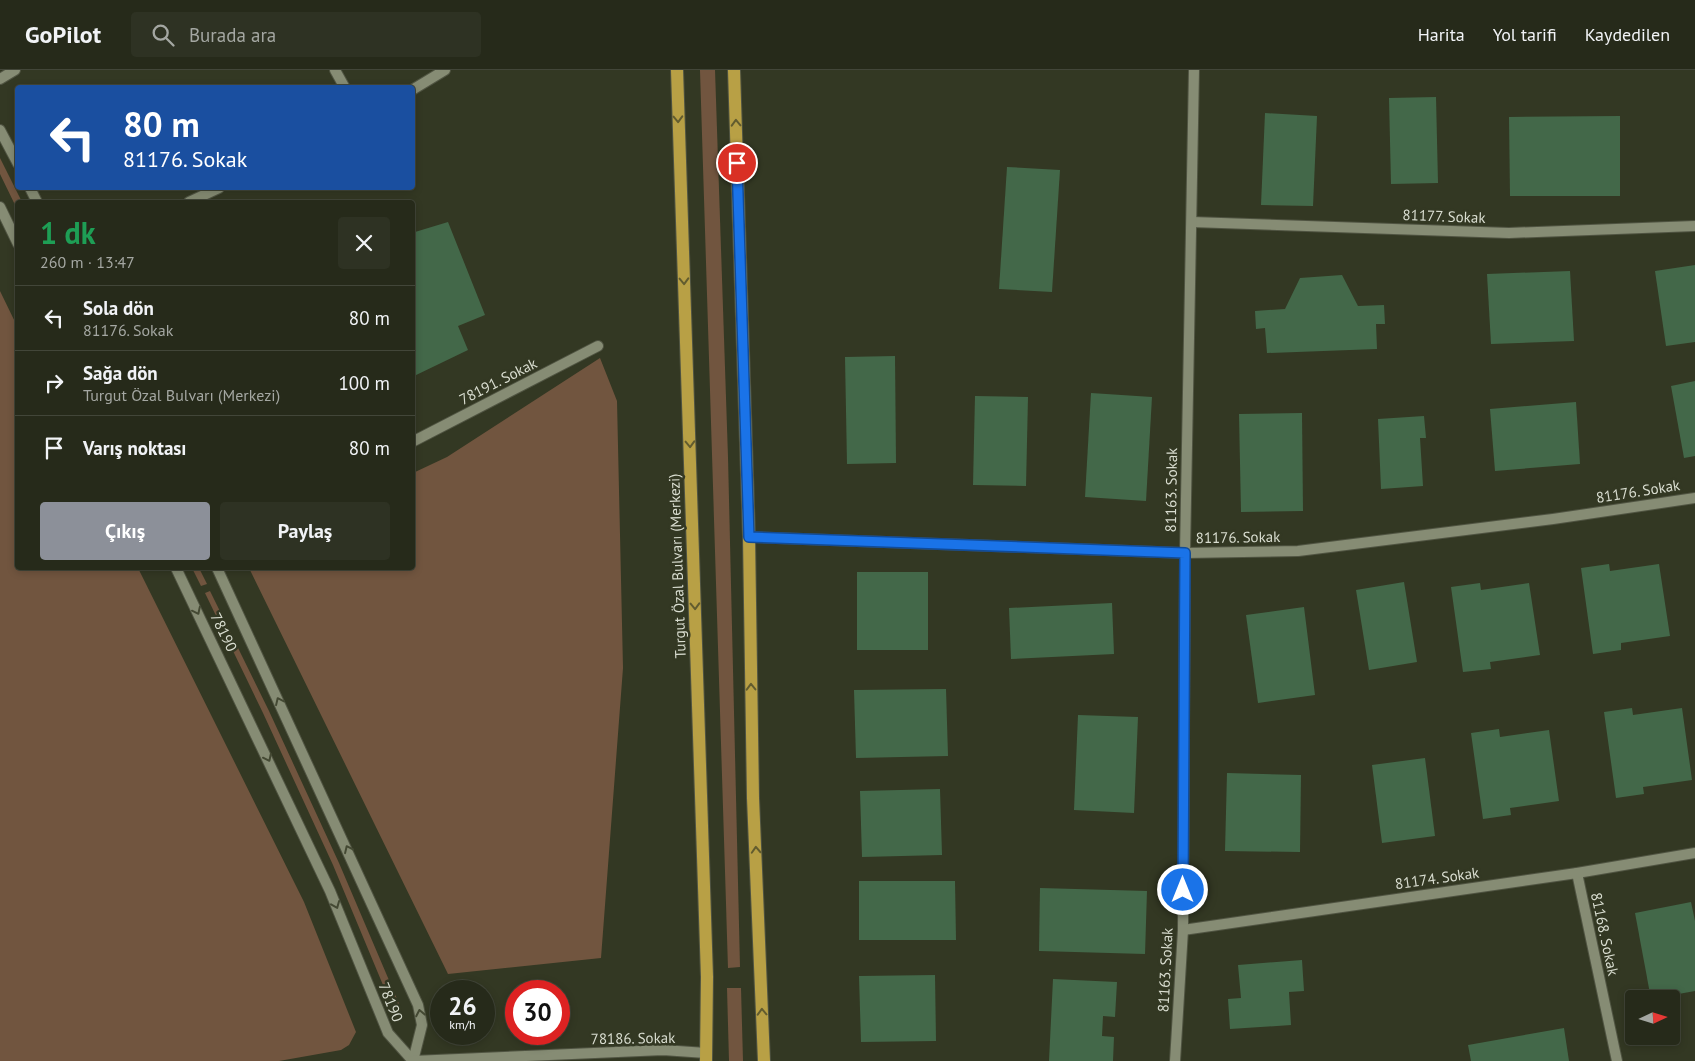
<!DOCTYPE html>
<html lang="tr">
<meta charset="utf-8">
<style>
:root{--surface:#262a1a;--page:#2e3223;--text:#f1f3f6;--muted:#a4a7a2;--line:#424639;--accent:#8c9099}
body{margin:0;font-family:"PT Sans",sans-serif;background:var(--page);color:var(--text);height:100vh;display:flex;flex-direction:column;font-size:19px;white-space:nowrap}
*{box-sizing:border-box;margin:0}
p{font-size:16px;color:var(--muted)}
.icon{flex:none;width:28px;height:28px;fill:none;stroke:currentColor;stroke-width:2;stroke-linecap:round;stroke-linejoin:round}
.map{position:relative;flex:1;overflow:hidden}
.details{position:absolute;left:15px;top:130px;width:400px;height:370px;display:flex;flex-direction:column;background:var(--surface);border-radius:5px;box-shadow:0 2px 8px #0003,0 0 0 1px var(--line)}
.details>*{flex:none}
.top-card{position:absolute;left:15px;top:15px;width:400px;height:105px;border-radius:5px;box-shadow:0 2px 8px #0003,0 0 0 1px var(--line);background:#1a4fa0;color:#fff;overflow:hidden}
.needle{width:32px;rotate:86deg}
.buttons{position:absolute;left:1625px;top:920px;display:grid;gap:10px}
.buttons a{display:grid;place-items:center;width:55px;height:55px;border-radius:5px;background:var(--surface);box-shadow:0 2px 8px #0003,0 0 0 1px var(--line);font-size:25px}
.speed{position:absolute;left:430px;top:910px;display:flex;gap:10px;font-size:25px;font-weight:700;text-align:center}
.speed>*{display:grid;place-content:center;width:65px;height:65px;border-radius:50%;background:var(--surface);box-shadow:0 2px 8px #0003,0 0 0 1px var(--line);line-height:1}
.speed small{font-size:12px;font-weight:400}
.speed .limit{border:8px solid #d22;background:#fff;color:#111}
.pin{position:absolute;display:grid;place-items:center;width:42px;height:42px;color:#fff;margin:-21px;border:2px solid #fff;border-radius:50%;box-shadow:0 1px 5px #0007}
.me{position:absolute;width:55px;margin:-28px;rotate:0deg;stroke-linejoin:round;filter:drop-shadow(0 0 4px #0008)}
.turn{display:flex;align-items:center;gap:18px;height:105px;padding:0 25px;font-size:22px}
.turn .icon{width:65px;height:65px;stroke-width:2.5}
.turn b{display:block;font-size:35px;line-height:42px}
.round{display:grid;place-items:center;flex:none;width:52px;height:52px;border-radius:5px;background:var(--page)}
.headline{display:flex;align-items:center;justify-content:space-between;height:85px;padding:0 25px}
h1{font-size:30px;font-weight:600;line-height:38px;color:#1e9e55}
.cta{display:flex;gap:10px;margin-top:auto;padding:10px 25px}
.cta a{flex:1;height:58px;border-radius:5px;background:var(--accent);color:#fff;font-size:20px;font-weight:600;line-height:58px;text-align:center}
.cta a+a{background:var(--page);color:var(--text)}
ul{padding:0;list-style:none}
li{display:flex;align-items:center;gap:15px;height:65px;padding:0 25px;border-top:1px solid var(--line)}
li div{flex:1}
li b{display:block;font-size:19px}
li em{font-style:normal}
header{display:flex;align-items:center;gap:30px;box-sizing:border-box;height:70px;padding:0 25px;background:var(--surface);border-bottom:1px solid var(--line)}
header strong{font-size:24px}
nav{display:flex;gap:28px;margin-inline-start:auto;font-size:18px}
.search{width:350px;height:45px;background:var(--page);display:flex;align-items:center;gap:12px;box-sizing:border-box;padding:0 18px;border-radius:5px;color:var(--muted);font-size:19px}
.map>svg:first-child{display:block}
.green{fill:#71553f}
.building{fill:#436849}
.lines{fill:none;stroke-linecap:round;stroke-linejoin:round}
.minor-casing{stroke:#505442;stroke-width:12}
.tertiary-casing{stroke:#505442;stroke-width:12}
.primary-casing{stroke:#505442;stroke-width:14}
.minor{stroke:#868c74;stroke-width:10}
.tertiary{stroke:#868c74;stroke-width:10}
.primary{stroke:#b8a045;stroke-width:12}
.oneway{stroke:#625c2f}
.oneway2{stroke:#444933}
.route-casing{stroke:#114b97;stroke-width:12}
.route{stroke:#1a73e8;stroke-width:9}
.labels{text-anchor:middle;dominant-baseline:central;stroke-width:5;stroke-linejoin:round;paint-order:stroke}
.street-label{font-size:15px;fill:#d9ddd0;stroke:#333823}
</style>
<header>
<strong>GoPilot</strong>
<div class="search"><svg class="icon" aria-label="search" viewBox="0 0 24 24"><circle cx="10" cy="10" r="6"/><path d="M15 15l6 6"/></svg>Burada ara</div>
<nav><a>Harita</a><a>Yol tarifi</a><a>Kaydedilen</a></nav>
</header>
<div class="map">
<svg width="1695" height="991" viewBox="0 0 1695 991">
<rect width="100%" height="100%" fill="#333823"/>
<g class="green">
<path d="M 700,0 L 715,0 L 728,387 L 740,897 L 728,898 Z"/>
<path d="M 0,88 L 22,132 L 18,132 L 17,139 L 0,104 Z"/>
<path d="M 0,221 L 17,256 L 18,498 L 138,498 L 304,832 L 356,962 L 349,975 L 341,980 L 279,991 L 0,991 Z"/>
<path d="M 600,288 L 617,331 L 623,598 L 601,888 L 448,904 L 249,498 L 412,498 L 413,403 L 447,387 Z"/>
<path d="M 192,498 L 199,498 L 207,514 L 201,516 Z"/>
<path d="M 210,521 L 269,641 L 339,793 L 400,936 L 393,939 L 333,795 L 263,643 L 205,523 Z"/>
<path d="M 727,918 L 741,918 L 743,991 L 729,991 Z"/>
</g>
<g class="building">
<path d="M 1436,27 L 1438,113 L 1391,114 L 1389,28 Z"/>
<path d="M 1265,43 L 1317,46 L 1313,136 L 1261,135 Z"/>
<path d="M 1620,46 L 1620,126 L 1510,126 L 1509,47 Z"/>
<path d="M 1007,97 L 1060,100 L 1052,222 L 999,219 Z"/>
<path d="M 448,152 L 485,245 L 458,256 L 468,280 L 412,307 L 412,157 L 415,162 Z"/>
<path d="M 1695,195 L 1695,272 L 1666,276 L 1655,201 Z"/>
<path d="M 1570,201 L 1574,271 L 1491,274 L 1487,204 Z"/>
<path d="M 1342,205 L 1358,236 L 1384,235 L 1385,254 L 1376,254 L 1377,279 L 1267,283 L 1265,258 L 1256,259 L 1255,241 L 1285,239 L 1300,208 Z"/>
<path d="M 895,286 L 896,393 L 847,394 L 845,287 Z"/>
<path d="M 1695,311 L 1695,386 L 1684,388 L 1671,316 Z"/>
<path d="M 1091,323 L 1152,327 L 1146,431 L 1085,427 Z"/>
<path d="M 975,326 L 1028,327 L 1026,416 L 973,415 Z"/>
<path d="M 1576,332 L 1580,394 L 1495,401 L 1490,339 Z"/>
<path d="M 1302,343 L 1303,441 L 1241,442 L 1239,344 Z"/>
<path d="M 1424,346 L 1426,368 L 1420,368 L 1423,416 L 1381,419 L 1378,349 Z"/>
<path d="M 1609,494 L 1610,501 L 1659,494 L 1670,566 L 1621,573 L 1621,580 L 1593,584 L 1581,498 Z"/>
<rect x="857" y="502" width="71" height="78"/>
<path d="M 1404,512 L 1417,592 L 1369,600 L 1356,520 Z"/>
<path d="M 1480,513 L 1481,520 L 1529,513 L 1540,585 L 1490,592 L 1491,599 L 1463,602 L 1451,517 Z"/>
<path d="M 1112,533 L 1114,584 L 1011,589 L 1009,538 Z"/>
<path d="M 1304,537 L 1315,625 L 1258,633 L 1246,545 Z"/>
<path d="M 946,619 L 948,686 L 856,688 L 854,620 Z"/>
<path d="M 1632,638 L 1633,645 L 1682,638 L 1692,710 L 1643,717 L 1644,724 L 1616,728 L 1604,642 Z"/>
<path d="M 1078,645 L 1138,647 L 1134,743 L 1074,740 Z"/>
<path d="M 1499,659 L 1500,667 L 1549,660 L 1559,731 L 1510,738 L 1511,745 L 1483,749 L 1471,663 Z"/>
<path d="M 1425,688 L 1435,766 L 1382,773 L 1372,695 Z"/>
<path d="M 1227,703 L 1301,705 L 1300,782 L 1225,781 Z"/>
<path d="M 940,719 L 942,785 L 862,787 L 860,721 Z"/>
<path d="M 859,811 L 955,811 L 956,870 L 859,870 Z"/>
<path d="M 1040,818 L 1147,821 L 1145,884 L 1039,881 Z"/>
<path d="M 1691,832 L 1695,851 L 1695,921 L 1651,929 L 1635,843 Z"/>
<path d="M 1302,890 L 1304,921 L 1289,922 L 1291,955 L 1230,959 L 1228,929 L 1241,928 L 1238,895 Z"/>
<path d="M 935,905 L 936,971 L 861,972 L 859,906 Z"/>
<path d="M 1053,909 L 1117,912 L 1115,947 L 1103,946 L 1102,966 L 1114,967 L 1113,991 L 1049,991 Z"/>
<path d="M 1564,958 L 1569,991 L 1471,991 L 1468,975 Z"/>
</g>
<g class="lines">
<g class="minor-casing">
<g id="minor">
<path d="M 335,0 L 345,18"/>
<path d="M 0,9 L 15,0"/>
<path d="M 412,20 L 445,0"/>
<path d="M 189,132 L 219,118"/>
<path d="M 1192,152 L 1509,163 L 1695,156"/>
<path d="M 412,372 L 598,276"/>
<path d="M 749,467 L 1185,483 L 1298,481 L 1553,449 L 1695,428"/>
<path d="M 1577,803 L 1617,991"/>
<path d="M 1183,860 L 1577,803 L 1695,783"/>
<path d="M 1175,991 L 1183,860 L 1185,483 L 1194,0"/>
</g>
</g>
<g class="tertiary-casing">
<g id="tertiary">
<path d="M 0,60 L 18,94"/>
<path d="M 30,118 L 37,132"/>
<path d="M 0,137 L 18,174"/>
<path d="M 176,498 L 330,821 L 388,963 L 413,991"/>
<path d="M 217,498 L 418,935 L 422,955 L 413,991"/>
<path d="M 413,991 L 663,980 L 706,983"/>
</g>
</g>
<g class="primary-casing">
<g id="primary">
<path d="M 677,0 L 707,907 L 706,991"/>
<path d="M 734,0 L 749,467 L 753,728 L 764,991"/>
</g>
</g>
<use href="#minor" class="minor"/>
<use href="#tertiary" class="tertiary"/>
<use href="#primary" class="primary"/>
</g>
<defs><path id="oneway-chevron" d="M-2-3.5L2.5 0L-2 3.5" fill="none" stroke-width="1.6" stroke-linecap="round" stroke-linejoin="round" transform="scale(1.25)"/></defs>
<g class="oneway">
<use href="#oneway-chevron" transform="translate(678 49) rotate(88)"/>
<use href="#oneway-chevron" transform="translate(736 53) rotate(-92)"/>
<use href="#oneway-chevron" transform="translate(684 211) rotate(88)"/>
<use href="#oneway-chevron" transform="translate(690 374) rotate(88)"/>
<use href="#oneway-chevron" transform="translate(695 536) rotate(88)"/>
<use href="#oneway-chevron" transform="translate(751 617) rotate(-91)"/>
<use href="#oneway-chevron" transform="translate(756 780) rotate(-93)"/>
<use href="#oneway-chevron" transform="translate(762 942) rotate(-92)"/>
</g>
<g class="oneway2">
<use href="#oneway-chevron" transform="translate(197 541) rotate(64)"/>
<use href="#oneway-chevron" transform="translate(279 631) rotate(-115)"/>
<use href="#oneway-chevron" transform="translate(268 688) rotate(64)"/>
<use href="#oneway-chevron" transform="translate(348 779) rotate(-115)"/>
<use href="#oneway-chevron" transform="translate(336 835) rotate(68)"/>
<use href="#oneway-chevron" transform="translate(420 943) rotate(-101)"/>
</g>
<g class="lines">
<g class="route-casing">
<path id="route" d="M 737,93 L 749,467 L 1185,483 L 1183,820"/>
</g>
<use href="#route" class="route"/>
</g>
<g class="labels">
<g class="street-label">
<text transform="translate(1444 146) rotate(2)">81177. Sokak</text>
<text transform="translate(498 311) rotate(-27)">78191. Sokak</text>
<text transform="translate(1171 420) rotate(-89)">81163. Sokak</text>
<text transform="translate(1638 421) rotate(-9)">81176. Sokak</text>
<text transform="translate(1238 467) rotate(-1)">81176. Sokak</text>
<text transform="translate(677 496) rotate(-92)">Turgut Özal Bulvarı (Merkezi)</text>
<text transform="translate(224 562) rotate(64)">78190</text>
<text transform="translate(1437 808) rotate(-8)">81174. Sokak</text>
<text transform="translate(1605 864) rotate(78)">81168. Sokak</text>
<text transform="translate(1165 900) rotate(-87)">81163. Sokak</text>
<text transform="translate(391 932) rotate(68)">78190</text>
<text transform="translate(633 968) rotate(-1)">78186. Sokak</text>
</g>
</g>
</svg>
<div class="buttons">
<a><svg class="needle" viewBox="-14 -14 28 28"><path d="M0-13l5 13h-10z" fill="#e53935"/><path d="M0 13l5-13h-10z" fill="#a4a7a2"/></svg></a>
</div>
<div class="speed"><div>26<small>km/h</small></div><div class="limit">30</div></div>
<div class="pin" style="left:737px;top:93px;background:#d93025"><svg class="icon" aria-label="arrive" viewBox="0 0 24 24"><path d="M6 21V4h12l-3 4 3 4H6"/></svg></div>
<svg class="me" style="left:1183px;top:820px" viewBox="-20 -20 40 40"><circle r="17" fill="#1a73e8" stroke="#fff" stroke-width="3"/><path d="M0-11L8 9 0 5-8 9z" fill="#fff"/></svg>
<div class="top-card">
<div class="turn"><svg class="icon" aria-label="left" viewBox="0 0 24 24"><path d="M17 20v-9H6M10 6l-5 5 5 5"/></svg><div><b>80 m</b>81176. Sokak</div></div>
</div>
<section class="details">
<div class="headline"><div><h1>1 dk</h1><p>260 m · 13:47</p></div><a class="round"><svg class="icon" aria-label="close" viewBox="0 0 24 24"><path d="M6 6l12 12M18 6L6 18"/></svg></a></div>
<ul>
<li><svg class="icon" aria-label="left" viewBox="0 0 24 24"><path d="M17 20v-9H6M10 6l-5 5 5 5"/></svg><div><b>Sola dön</b><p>81176. Sokak</p></div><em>80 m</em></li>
<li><svg class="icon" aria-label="right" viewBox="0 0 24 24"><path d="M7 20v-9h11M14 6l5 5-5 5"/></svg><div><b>Sağa dön</b><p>Turgut Özal Bulvarı (Merkezi)</p></div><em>100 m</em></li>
<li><svg class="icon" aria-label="arrive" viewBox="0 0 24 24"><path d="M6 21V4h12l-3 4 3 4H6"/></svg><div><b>Varış noktası</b></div><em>80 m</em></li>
</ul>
<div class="cta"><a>Çıkış</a><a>Paylaş</a></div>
</section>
</div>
